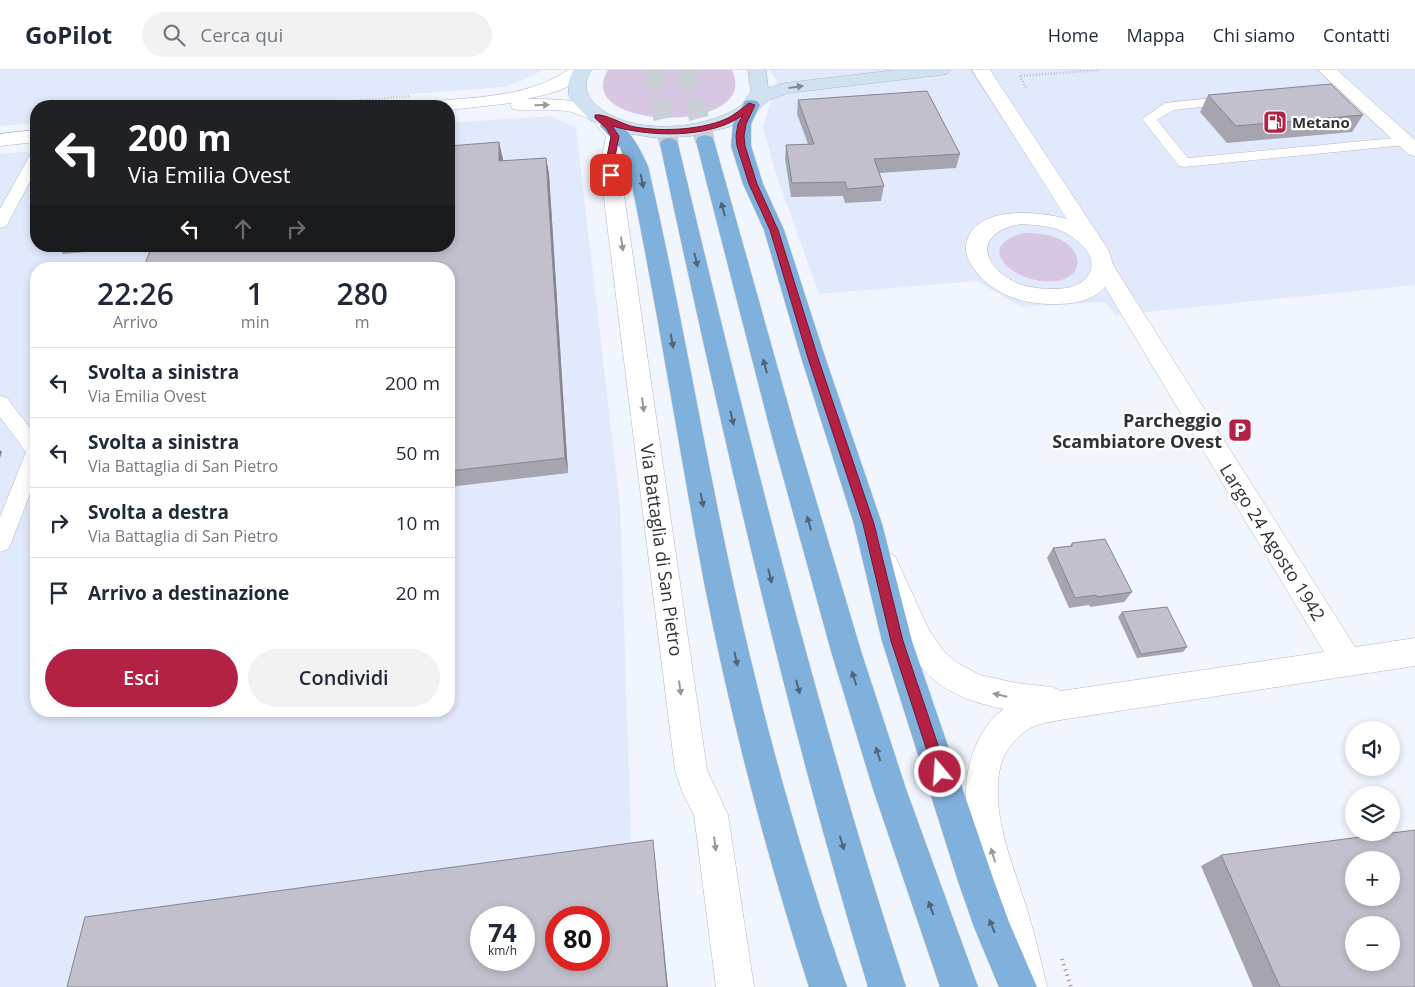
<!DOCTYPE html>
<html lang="it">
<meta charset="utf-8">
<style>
:root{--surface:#fff;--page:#f2f2f3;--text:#1f2937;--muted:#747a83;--line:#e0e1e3;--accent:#b32144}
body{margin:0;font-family:"Open Sans",sans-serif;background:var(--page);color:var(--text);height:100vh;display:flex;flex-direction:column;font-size:19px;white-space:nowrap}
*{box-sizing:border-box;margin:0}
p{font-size:16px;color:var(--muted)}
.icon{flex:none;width:28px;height:28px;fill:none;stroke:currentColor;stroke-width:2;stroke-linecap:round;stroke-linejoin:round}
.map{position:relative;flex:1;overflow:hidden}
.side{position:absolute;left:30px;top:192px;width:425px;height:455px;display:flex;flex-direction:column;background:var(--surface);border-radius:20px;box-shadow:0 2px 8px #0003}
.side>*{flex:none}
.guide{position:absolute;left:30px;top:30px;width:425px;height:152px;border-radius:20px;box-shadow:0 2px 8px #0003;background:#202124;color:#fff;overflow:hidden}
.fabs{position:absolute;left:1345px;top:651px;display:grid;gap:10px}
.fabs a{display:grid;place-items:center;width:55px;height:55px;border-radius:50%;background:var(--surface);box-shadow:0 2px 8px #0003;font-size:25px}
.speed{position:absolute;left:470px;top:836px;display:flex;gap:10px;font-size:25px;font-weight:700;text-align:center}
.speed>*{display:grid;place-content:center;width:65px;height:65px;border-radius:50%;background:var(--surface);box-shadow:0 2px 8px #0003;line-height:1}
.speed small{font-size:12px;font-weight:400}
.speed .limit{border:8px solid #d22;background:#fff;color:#111}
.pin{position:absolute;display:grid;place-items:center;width:42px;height:42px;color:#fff;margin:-21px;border-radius:10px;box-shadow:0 2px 8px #0006}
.me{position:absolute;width:55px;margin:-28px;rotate:342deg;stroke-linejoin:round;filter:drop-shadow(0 0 4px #0008)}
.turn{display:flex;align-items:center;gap:18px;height:105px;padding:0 15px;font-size:22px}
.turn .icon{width:65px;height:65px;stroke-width:2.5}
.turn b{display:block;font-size:35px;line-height:42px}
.lanes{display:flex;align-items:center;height:48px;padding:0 15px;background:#0003;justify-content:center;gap:25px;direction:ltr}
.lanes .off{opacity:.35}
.eta{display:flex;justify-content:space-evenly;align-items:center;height:85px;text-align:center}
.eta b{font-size:30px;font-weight:600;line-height:35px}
.cta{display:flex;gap:10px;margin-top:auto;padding:10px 15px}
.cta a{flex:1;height:58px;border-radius:30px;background:var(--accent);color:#fff;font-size:20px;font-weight:600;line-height:58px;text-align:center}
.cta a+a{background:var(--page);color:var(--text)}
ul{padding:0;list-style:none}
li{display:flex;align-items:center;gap:15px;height:70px;padding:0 15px;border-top:1px solid var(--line)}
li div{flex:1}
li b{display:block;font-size:19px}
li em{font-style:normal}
header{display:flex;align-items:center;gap:30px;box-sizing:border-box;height:70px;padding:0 25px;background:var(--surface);border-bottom:1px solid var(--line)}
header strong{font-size:24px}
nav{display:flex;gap:28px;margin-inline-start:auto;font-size:18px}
.search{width:350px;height:45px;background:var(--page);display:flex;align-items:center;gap:12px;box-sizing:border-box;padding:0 18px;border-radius:28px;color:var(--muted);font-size:19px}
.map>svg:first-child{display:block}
.built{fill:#e1e9fc;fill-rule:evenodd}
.green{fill:#d7c7e3}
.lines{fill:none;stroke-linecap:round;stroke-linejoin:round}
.trunk-tunnel{stroke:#caced6;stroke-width:20;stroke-dasharray:20 10;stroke-linecap:butt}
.service-casing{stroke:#b3b7c3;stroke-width:1}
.minor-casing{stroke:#b3b7c3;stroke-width:1}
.tertiary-casing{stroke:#b3b7c3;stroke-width:1}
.secondary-casing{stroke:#b3b7c3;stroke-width:1}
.trunk-casing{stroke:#d1d2d3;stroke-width:1}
.path-far1{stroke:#8e9197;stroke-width:2.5;stroke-dasharray:0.5 2.5;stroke-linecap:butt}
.path{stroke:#8e9197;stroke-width:4;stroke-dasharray:1 4.5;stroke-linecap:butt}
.service{fill:#fff;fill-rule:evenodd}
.minor{fill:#fff;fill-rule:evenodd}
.tertiary{fill:#fff;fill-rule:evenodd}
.secondary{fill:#d0e1f2;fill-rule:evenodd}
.trunk{fill:#80b0dc;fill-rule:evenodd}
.wall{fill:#a6a5af}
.shaded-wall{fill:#87868f}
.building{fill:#c1c0cc;stroke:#87868f;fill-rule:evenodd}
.oneway{fill:#808994}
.oneway2{fill:#98989a}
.oneway3{fill:#506478}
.route{fill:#b32144;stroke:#74152c}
.labels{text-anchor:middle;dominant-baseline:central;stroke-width:4.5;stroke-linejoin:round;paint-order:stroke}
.far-poi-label{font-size:15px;font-weight:bold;fill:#303136;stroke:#fff;text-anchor:start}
.poi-label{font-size:18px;font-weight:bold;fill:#303136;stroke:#fff;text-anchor:end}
.street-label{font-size:18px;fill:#303136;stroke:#fff}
</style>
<header>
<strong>GoPilot</strong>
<div class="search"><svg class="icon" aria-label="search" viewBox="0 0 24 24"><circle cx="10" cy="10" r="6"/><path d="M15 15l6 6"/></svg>Cerca qui</div>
<nav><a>Home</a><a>Mappa</a><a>Chi siamo</a><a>Contatti</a></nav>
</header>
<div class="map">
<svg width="1415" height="917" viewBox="0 0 1415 917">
<rect width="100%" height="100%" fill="#f1f5fe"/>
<g class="built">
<path d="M 0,0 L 543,0 L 521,11 L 503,17 L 256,36 L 36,36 L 36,53 L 0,56 Z"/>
<path d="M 769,0 L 1415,0 L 1415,215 L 1115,245 L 1105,232 L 1021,237 L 977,211 L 819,224 L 775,101 L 763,57 L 777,11 Z"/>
<path d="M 551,46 L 576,58 L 620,435 L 636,917 L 0,917 L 0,84 L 36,81 L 36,176 L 449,176 L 449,53 ZM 36,199 L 449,199 L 449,641 L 36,641 ZM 481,848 L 524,848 L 524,890 L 481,890 ZM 556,848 L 599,848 L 599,890 L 556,890 Z"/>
</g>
<g class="green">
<path d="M 608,0 L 732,0 C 763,66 569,61 608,0 Z"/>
<path d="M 1024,163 C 1037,163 1050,164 1061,170 C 1084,182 1084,207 1056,211 C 1020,217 968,177 1024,163 Z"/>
</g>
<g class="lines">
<g class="trunk-tunnel">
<path d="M 653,0 L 669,74"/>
<path d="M 686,0 L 705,71"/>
</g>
<g class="service-casing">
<g id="service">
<path d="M 1231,26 L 1236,27 L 1238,30 L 1236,33 L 1174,40 L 1157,50 L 1188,88 L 1405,67 L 1410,68 L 1412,71 L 1410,74 L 1405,75 L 1184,97 L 1179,96 L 1142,49 L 1165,33 Z"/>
<path d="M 36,83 L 36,100 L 8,153 L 6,156 L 0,158 L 0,139 L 29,87 L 31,84 Z"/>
<path d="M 0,326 L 7,328 L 36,366 L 36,408 L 11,473 L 8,479 L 0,482 L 0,447 L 26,382 L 0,347 Z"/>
</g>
</g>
<g class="minor-casing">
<g id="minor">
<path d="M 972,0 L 990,0 L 1109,181 L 1113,195 L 1355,577 L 1415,568 L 1415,596 L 1066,649 C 1052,652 1034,653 1023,663 C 1014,671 1004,682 1001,694 C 989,742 1013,794 1027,839 C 1035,865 1041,891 1047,917 L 1009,917 C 1004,891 998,864 991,839 C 975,784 951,726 978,671 C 984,659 992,647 1004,639 C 907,620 907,571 871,494 L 875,486 L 885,482 L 895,486 L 929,560 L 945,583 L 959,594 L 980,605 L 1016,613 L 1052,617 L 1061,621 L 1324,582 L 1105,217 C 1093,231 1073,234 1056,234 C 1023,235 990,224 972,196 C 968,190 965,183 966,175 C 973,134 1039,141 1067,149 ZM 1021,154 C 1038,155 1058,156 1072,167 C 1104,188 1095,218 1056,219 C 1042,219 1028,218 1015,212 C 978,193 976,162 1021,154 Z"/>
<path d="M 1318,0 L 1337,0 L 1415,70 L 1415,86 L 1408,84 Z"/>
<path d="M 598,40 C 611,44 618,55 624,66 L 620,97 L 707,700 L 728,745 L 754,917 L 716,917 L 694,745 L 683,724 L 675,700 L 600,97 L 606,66 L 589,46 L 592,42 Z"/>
</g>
</g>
<g class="tertiary-casing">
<g id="tertiary">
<path d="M 568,0 L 589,0 C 576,18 546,25 526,29 C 546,29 595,28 607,46 L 604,50 C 591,53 580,43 567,41 C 551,39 535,40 519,40 L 513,39 L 510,35 L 512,33 L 449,40 L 449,36 L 426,36 L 429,32 L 435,31 C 480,27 530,26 568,0 Z"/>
<path d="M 36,60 L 36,72 L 0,76 L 0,64 Z"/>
</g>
</g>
<g class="secondary-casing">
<path id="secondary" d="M 573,0 L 591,0 C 583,13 585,24 595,34 C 627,66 703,61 739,37 C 744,33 747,27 751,22 L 748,0 L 766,0 L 768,18 L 785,13 L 896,0 L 950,0 L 947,4 L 941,5 L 788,23 L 769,30 L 753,44 L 729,57 L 691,66 L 657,68 L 618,62 L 591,51 L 574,33 L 569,25 L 568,14 Z"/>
</g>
<g class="trunk-casing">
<g id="trunk">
<path d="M 751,30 L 757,31 L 760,35 L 751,54 L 751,76 L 763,114 L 784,160 L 825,287 L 882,454 L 912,571 L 994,811 L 1009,852 L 1037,917 L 999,917 L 974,857 L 958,811 L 882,571 L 854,454 L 801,287 L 764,160 L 743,114 L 731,76 L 733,54 L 745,31 Z"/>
<path d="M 609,50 C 629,55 640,79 648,96 C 680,234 703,374 733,512 C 763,650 800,784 847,917 L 809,917 C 766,784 731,649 704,512 C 678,374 657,234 628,96 L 620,78 L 600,56 L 602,52 Z"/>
<path d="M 705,65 L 712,67 L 714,71 L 796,363 L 861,581 L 906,719 L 978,917 L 940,917 L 873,719 L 831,581 L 771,363 L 696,71 L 698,67 Z"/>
<path d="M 669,68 L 676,70 L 678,74 C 746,357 815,640 906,917 L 868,917 C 784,640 721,357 660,74 L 662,70 Z"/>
</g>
</g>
<g class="path-far1">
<path d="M 1026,17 L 1019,6 L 1099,0"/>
<path d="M 280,36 L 411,26"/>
</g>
<path class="path" d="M 1062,889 L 1071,917"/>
<use href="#service" class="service"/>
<use href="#minor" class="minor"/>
<use href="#tertiary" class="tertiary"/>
<use href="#secondary" class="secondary"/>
<use href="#trunk" class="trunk"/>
</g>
<g class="wall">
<path d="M 1208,25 L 1363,45 L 1352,62 L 1227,73 L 1200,42 Z"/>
<path d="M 798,30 L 960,84 L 956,98 L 879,103 L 884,116 L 881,131 L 845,133 L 843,126 L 791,127 L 785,89 L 786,75 L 808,74 L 797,44 Z"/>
<path d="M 546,88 L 549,104 L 568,403 L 449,417 L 449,199 L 171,179 L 503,89 L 503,91 Z"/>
<path d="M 57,176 L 118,176 L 117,179 L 63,184 Z"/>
<path d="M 1072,473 L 1132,522 L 1124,532 L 1090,537 L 1089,535 L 1069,538 L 1047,488 L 1053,478 L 1070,476 Z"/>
<path d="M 1122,542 L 1187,577 L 1183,582 L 1137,588 L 1118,547 Z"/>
<path d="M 1221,785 L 1415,917 L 1253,917 L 1201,796 Z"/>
</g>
<g class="shaded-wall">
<path d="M 499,72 L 503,89 L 503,108 L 499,91 Z"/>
<path d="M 546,88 L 549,104 L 568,403 L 565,388 Z"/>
<path d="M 0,380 L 2,382 L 0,388 Z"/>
<path d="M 653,770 L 654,779 L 668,917 L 667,917 Z"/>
</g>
<g class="building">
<path d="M 1331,14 L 1363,45 L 1236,56 L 1208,25 Z"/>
<path d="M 927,21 L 960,84 L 874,89 L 884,116 L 847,119 L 845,112 L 792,113 L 786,75 L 814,74 L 798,30 Z"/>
<path d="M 499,72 L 499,91 L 546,88 L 565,388 L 449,401 L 449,199 L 143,199 L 150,181 L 171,179 L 172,176 L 449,176 L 449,76 Z"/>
<path d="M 1105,469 L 1132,522 L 1097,527 L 1096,525 L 1075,528 L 1053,478 L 1072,476 L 1072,473 Z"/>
<path d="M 1167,537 L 1187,577 L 1141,584 L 1122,542 Z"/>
<path d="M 1415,760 L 1415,917 L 1280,917 L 1221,785 ZM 1354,790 L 1391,790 L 1391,828 L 1354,828 ZM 1354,855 L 1391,855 L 1391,892 L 1354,892 Z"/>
<path d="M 653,770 L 667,917 L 67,917 L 85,847 ZM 481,848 L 524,848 L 524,890 L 481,890 ZM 556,848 L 599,848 L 599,890 L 556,890 Z"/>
</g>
<defs><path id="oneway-solid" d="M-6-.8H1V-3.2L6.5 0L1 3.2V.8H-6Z" transform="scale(1.25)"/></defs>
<use class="oneway" href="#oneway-solid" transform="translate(796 17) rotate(-8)"/>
<g class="oneway2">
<use href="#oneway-solid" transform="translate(542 35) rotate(-1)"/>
<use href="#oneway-solid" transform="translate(622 174) rotate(82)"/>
<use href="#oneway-solid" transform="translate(643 335) rotate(82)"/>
<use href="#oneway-solid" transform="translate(680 618) rotate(82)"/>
<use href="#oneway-solid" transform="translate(1000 625) rotate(-167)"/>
<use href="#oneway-solid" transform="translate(715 774) rotate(82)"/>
<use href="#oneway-solid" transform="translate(993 785) rotate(-107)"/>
</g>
<g class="oneway3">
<use href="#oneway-solid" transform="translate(642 111) rotate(79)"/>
<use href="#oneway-solid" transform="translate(723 139) rotate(-105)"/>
<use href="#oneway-solid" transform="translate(696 190) rotate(77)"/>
<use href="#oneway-solid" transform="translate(672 271) rotate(79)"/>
<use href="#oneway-solid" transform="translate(765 296) rotate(-105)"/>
<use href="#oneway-solid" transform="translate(732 348) rotate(77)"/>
<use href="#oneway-solid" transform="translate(702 430) rotate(79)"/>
<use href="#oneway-solid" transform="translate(809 453) rotate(-106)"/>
<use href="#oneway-solid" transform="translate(770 506) rotate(76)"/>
<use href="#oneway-solid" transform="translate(736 589) rotate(78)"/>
<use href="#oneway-solid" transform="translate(854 608) rotate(-107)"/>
<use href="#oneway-solid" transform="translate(798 617) rotate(75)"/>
<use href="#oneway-solid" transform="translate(878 684) rotate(-108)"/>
<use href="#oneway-solid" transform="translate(842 773) rotate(73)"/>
<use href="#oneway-solid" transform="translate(931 838) rotate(-110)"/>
<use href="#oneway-solid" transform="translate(992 856) rotate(-112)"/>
</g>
<path class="route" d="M 749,33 L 755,35 L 746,54 L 744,66 L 745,76 L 757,114 L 778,160 L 818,288 L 874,454 L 903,571 L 947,702 L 945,707 L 940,709 L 936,707 L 934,702 L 891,571 L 863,454 L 808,288 L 770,160 L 749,114 L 737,76 L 736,66 L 738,54 L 743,45 C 710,69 650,67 612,56 L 619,66 L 614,92 L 615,105 L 611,107 L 607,105 L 606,92 L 611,66 L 606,58 L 595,48 L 595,45 C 605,43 623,55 635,57 C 663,62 705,60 730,47 C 736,43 743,38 749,33 Z"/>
<defs>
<g id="fuel-square" transform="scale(1.25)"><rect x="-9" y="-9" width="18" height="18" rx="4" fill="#b32144" stroke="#fff"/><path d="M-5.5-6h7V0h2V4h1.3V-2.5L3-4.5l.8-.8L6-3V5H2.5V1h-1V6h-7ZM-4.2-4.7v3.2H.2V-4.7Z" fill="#fff"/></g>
<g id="parking-square" transform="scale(1.25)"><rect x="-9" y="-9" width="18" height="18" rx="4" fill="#b32144" stroke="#fff"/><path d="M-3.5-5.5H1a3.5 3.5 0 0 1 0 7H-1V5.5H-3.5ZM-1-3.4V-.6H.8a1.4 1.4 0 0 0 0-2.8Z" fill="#fff"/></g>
</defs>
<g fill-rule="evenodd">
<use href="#fuel-square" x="1275" y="52"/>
<use href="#parking-square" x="1240" y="360"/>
</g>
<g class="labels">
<g class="far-poi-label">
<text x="1292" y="52">Metano</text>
</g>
<g class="poi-label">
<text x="1222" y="350">Parcheggio<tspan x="1222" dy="21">Scambiatore Ovest</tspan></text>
</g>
<g class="street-label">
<text transform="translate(1273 472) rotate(58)">Largo 24 Agosto 1942</text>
<text transform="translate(662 480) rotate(82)">Via Battaglia di San Pietro</text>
</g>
</g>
</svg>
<div class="fabs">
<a><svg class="icon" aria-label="sound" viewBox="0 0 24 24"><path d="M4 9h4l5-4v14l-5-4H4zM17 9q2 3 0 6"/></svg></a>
<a><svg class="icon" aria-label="layers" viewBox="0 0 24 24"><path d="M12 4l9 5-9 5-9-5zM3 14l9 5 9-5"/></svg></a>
<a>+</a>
<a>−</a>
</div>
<div class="speed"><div>74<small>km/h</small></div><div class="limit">80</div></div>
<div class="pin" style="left:611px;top:105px;background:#d93025"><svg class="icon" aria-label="arrive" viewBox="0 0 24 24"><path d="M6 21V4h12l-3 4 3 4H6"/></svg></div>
<svg class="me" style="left:940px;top:702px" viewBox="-20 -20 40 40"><circle r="17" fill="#b32144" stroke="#fff" stroke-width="3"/><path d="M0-11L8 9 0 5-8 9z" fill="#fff"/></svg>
<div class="guide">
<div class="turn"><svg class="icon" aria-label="left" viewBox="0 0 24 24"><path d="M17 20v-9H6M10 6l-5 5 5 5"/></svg><div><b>200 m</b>Via Emilia Ovest</div></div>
<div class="lanes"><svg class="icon" aria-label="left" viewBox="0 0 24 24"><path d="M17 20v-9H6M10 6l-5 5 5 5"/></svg><svg class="icon off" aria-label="ahead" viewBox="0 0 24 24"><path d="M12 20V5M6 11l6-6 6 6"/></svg><svg class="icon off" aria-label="right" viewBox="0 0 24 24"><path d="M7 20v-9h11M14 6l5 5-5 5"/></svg></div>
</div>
<section class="side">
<div class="eta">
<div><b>22:26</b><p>Arrivo</p></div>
<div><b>1</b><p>min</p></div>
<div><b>280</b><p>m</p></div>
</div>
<ul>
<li><svg class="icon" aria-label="left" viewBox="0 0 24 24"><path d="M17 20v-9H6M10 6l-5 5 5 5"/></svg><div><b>Svolta a sinistra</b><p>Via Emilia Ovest</p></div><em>200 m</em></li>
<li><svg class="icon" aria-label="left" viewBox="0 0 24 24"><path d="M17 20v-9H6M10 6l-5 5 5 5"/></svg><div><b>Svolta a sinistra</b><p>Via Battaglia di San Pietro</p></div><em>50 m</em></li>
<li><svg class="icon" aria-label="right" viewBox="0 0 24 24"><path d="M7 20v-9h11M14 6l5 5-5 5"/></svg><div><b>Svolta a destra</b><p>Via Battaglia di San Pietro</p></div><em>10 m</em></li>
<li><svg class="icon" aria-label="arrive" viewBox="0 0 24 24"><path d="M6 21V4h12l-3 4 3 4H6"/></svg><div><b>Arrivo a destinazione</b></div><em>20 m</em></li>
</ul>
<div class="cta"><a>Esci</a><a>Condividi</a></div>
</section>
</div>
